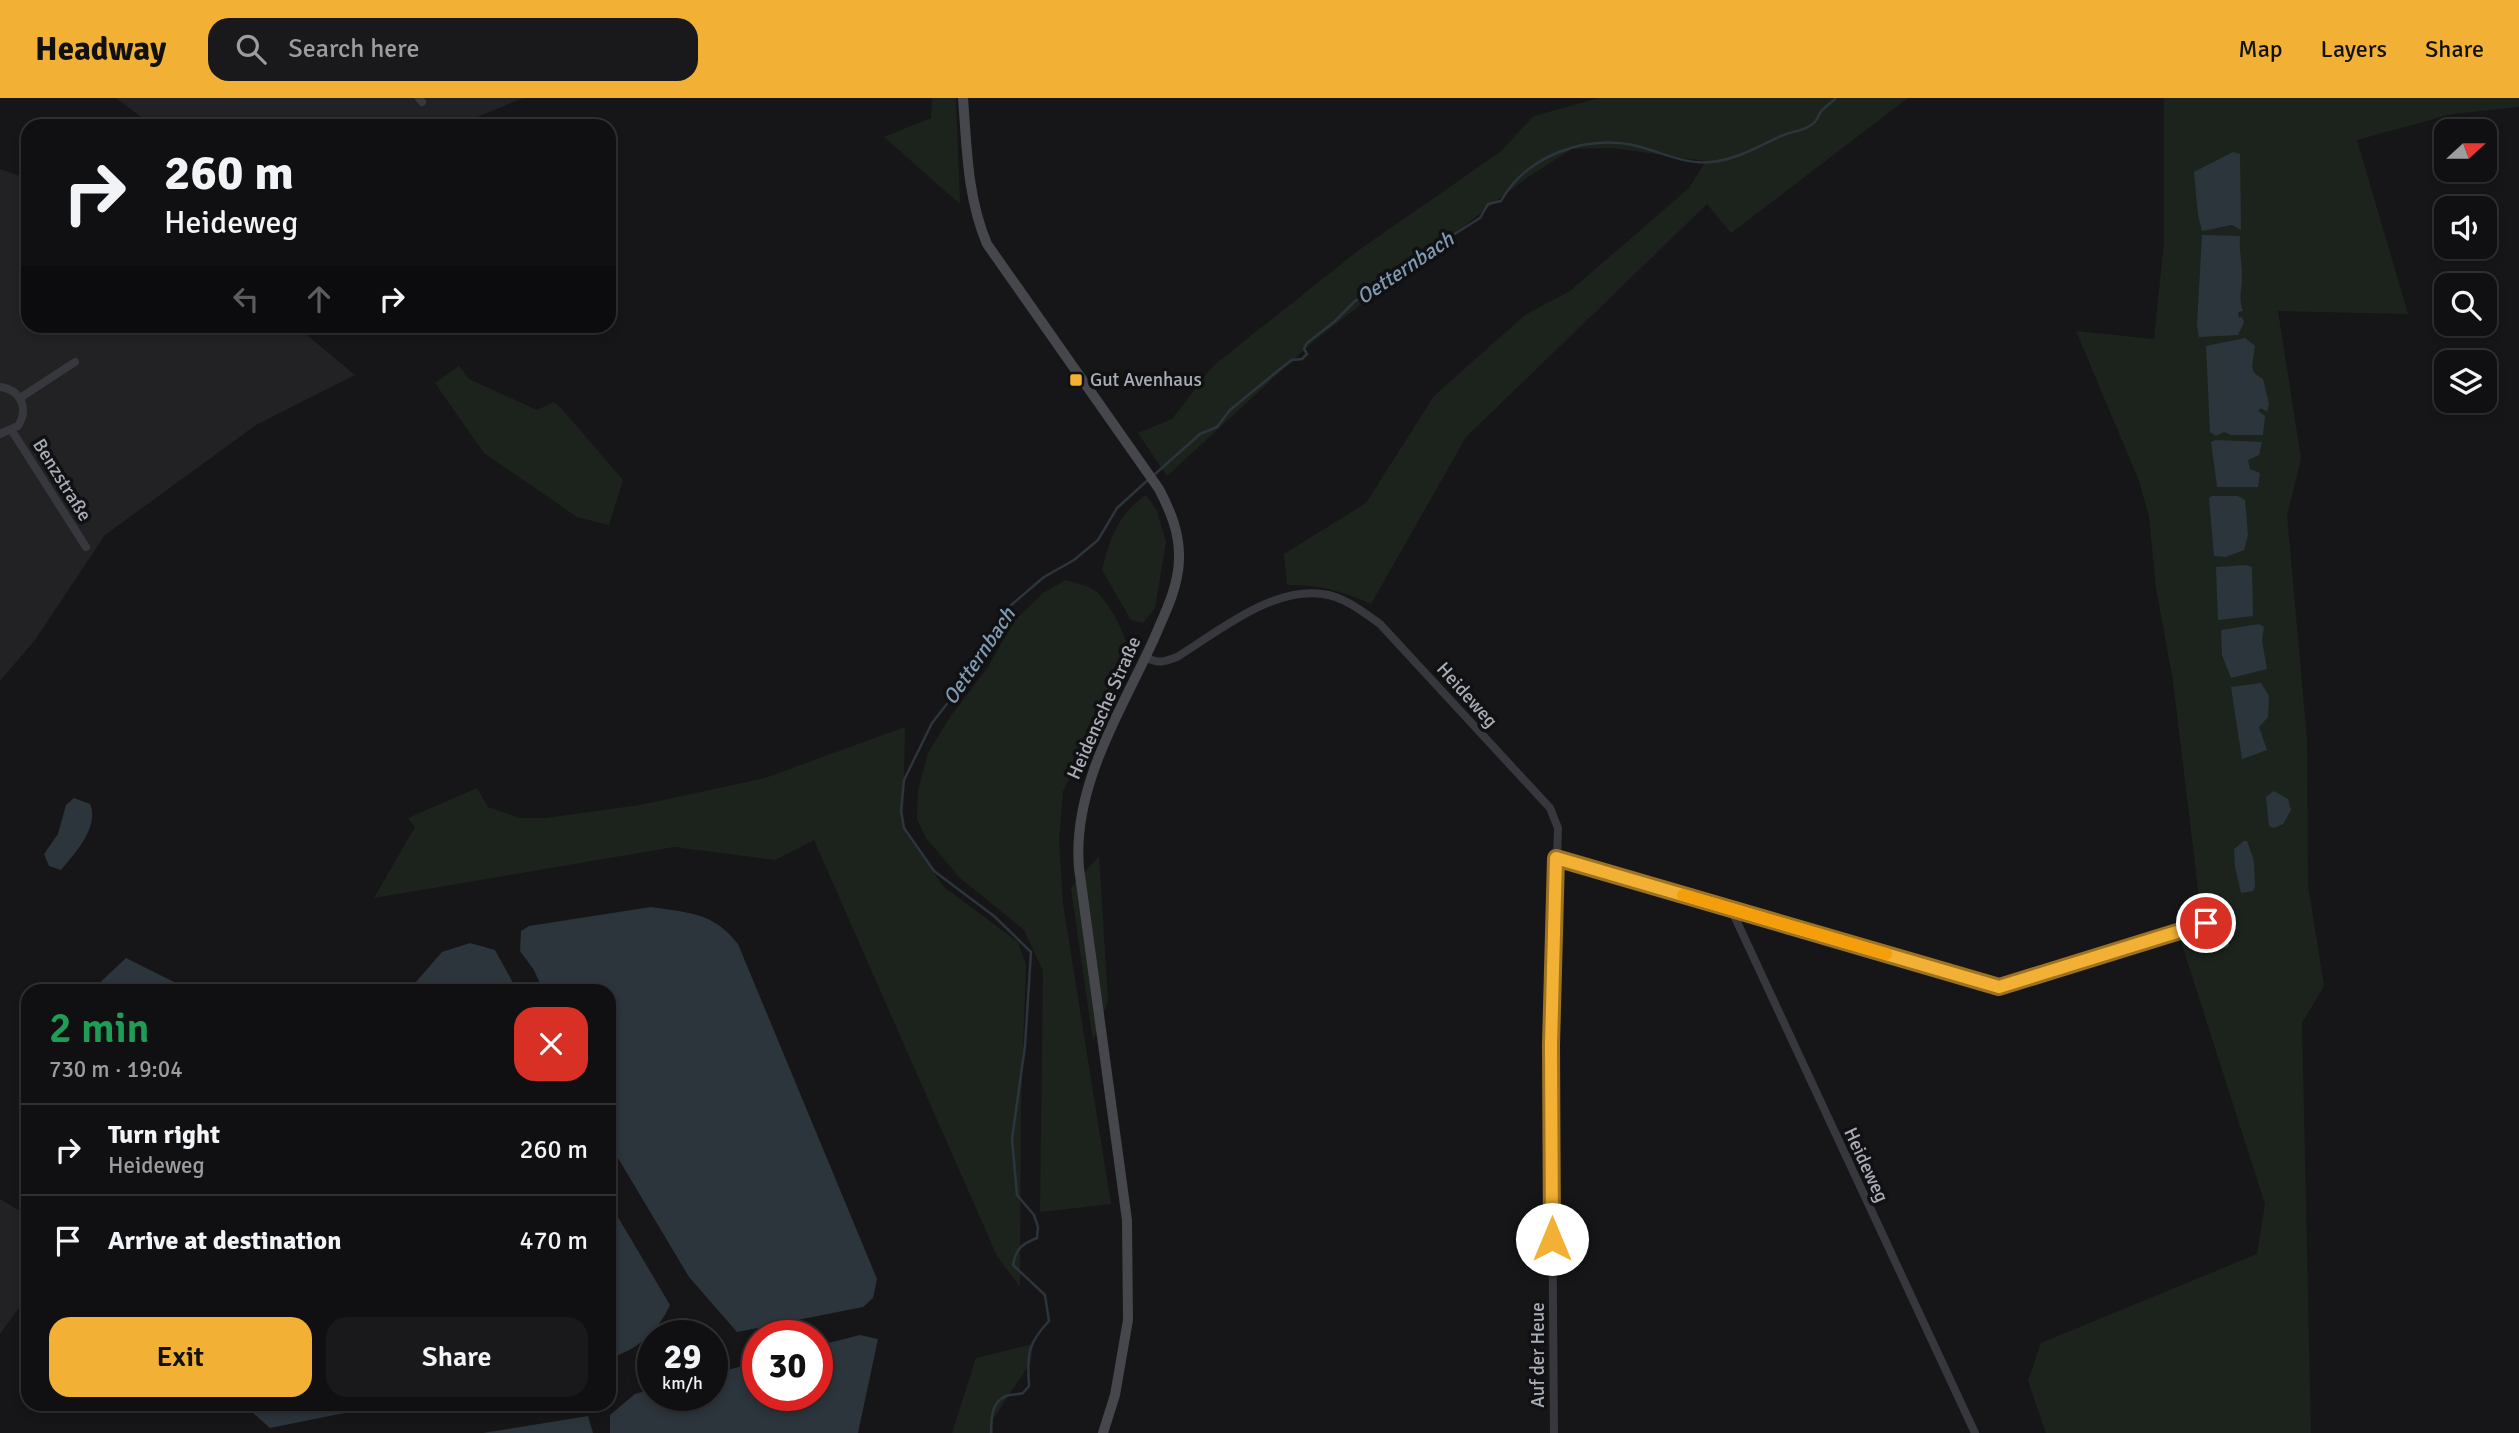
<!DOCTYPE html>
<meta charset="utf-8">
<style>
:root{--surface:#101012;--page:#19191b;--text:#f1f3f6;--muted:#9c9d9f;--line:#303032;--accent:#f2b134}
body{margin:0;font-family:Signika,sans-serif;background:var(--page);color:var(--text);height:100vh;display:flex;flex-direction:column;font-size:26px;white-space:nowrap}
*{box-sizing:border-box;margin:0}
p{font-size:23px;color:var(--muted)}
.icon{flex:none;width:38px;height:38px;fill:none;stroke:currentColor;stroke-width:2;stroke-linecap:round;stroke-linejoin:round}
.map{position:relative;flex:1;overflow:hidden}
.panel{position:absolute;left:21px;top:886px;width:595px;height:427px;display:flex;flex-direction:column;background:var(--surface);border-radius:21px;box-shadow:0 4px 10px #0003,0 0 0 2px var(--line)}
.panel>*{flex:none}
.hud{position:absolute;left:21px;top:21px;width:595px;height:214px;border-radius:21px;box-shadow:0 4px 10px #0003,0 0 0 2px var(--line);background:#101012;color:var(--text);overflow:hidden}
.needle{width:46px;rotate:69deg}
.fabs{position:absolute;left:2434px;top:21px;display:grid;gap:14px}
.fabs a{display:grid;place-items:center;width:63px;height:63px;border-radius:14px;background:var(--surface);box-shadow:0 4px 10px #0003,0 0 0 2px var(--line);font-size:35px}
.speed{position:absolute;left:637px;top:1222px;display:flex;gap:14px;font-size:35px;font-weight:700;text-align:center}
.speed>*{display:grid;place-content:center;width:91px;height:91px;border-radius:50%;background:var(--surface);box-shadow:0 4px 10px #0003,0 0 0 2px var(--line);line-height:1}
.speed small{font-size:18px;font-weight:400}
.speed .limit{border:10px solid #d22;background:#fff;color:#111}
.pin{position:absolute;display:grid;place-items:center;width:60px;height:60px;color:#fff;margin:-30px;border:4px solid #fff;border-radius:50%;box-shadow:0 2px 7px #0007}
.me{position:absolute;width:77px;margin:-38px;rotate:0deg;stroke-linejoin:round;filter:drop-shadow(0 0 5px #0008)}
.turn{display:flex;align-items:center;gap:24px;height:147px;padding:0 28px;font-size:32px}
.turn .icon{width:91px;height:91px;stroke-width:2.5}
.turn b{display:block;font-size:49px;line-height:60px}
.lanes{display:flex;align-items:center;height:66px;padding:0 28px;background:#0003;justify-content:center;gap:35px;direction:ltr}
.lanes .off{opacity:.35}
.round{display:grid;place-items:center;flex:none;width:74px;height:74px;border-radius:21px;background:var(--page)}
.summary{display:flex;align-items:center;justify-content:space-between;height:119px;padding:0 28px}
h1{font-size:42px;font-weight:600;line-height:52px;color:#1e9e55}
.action{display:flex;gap:14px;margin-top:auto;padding:14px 28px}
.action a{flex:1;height:80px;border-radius:21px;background:var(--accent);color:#111;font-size:28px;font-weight:600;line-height:80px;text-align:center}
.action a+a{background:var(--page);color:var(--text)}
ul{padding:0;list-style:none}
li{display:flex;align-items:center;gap:21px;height:91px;padding:0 28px;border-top:2px solid var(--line)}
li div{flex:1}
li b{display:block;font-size:26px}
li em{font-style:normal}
header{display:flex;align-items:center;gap:42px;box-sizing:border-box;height:98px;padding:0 35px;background:var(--accent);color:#111}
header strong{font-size:33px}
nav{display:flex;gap:38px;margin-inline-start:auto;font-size:24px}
.search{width:490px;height:63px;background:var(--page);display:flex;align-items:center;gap:18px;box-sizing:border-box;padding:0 24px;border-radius:21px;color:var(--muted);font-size:26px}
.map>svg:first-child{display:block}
.built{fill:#222225}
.green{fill:#1c231d}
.water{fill:#2c353c}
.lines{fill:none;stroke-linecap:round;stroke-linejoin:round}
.stream{stroke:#2c353c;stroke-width:2.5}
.minor{stroke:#37383d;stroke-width:8}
.secondary{stroke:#45474d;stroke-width:10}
.route-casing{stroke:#9d7322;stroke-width:18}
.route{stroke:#f2b134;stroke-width:12}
.slow{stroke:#f59e0b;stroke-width:12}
.poi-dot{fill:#f2b134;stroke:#111113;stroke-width:2.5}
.labels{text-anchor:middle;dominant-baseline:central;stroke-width:7;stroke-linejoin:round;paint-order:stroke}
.poi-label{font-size:19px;fill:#a8adb8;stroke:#111113;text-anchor:start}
.street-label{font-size:19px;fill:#a8adb8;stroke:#111113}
.water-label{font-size:21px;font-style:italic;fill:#7f9bb3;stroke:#111113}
</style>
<header>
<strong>Headway</strong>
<div class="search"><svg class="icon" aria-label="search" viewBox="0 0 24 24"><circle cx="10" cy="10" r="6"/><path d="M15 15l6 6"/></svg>Search here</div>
<nav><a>Map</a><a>Layers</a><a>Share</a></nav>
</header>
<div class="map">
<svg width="2519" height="1335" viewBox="0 0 2519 1335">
<rect width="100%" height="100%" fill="#161618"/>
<g class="built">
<path d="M 116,0 L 523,0 L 456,28 L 153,28 Z"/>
<path d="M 0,71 L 28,81 L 28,228 L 296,228 L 355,277 L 256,327 L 105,437 L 35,542 L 0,583 Z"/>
<path d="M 0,1101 L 28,1118 L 28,1197 L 0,1236 Z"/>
</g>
<g class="green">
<path d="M 932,0 L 956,0 L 960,106 L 884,39 L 931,20 Z"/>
<path d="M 1599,0 L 1908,0 L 1731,135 L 1707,106 L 1466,339 L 1371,506 C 1343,493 1317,486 1287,487 L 1284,456 L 1366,405 L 1434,298 L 1525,217 L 1570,193 L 1689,90 L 1706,63 L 1613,50 L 1572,51 L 1528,79 L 1315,242 L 1167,378 L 1138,335 L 1172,321 L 1213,268 L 1359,152 L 1500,54 L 1534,18 Z"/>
<path d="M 2164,0 L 2519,0 L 2519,9 L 2452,16 L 2357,42 L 2408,216 L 2278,213 L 2301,361 L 2287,417 L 2307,641 L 2308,787 L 2324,888 L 2302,925 L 2311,1335 L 2046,1335 L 2028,1283 L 2041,1245 L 2257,1156 L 2265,1106 L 2175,825 L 2201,816 L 2173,583 L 2156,490 L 2149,418 L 2139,383 L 2076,233 L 2154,241 L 2164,144 Z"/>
<path d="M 459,268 L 469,281 L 537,312 L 554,304 L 561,310 L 623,382 L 609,427 L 577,419 L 484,355 L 435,285 Z"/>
<path d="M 1146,397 L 1157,413 L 1166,444 L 1155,510 L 1143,525 L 1131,522 L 1102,472 C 1110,440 1118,416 1146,397 Z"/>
<path d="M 1066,482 C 1075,485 1090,488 1097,494 C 1115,512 1129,545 1133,569 L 1091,638 L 1063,693 L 1059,743 L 1063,806 L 1111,1106 L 1040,1114 L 1043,873 L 1024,832 L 959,779 L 926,740 L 917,721 L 918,692 L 928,655 L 950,619 L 988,569 L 1014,523 L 1043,495 Z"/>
<path d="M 905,629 L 903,731 L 944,789 L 1018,844 L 1026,867 L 1021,1008 L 1020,1189 L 997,1158 L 814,742 L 775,762 L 674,749 L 374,800 L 415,729 L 408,720 L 477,690 L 488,709 L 519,720 L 546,720 L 640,707 L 765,680 Z"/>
<path d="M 1099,758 L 1108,903 L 1093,943 L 1071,790 Z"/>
<path d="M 1033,1246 L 1031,1264 L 993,1321 L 993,1335 L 952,1335 L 976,1260 Z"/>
</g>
<g class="water">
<path d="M 2233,54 L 2240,56 L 2241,132 L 2232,127 L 2202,133 L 2198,117 L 2194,74 Z"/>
<path d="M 2202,137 L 2240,138 C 2239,152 2242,165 2242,179 C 2242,192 2238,200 2243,213 L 2238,214 L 2239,220 L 2242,219 L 2244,224 L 2238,237 L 2199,239 L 2197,227 Z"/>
<path d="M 2245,240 L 2255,248 L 2252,268 L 2254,275 L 2263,281 L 2269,306 L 2267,314 L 2261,310 L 2258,313 L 2265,318 L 2263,337 L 2231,337 L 2224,334 L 2216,338 L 2210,334 L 2206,248 Z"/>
<path d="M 2216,342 L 2262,344 L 2259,357 L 2248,362 L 2250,371 L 2260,375 L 2258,389 L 2217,389 L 2211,344 Z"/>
<path d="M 2212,398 L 2238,398 L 2245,402 L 2248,437 L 2244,452 L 2226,459 L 2214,458 L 2209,400 Z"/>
<path d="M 2246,467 L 2252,469 L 2253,518 L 2218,522 L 2216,469 Z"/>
<path d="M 2259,526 L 2264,529 L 2262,543 L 2267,571 L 2231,580 L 2222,557 L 2221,532 Z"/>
<path d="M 2261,585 L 2269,598 L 2268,619 L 2259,629 L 2267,652 L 2242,661 L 2231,589 Z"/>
<path d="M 2274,693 L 2288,701 L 2291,712 L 2283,726 L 2274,730 L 2269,728 L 2266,699 Z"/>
<path d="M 74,700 L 90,706 C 100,729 74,756 61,772 L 49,768 L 44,756 L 58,736 L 66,707 Z"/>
<path d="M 2244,743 L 2247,743 L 2254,763 L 2255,789 L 2253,793 L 2241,795 L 2235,769 L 2234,751 Z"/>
<path d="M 651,809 C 689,815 713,814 738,846 L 877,1181 L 873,1200 L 863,1209 L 737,1234 L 689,1179 L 609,1045 L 609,892 L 543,892 L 534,872 L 520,853 L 521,833 L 529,828 Z"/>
<path d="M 470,845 L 495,852 L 517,892 L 409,892 L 442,854 Z"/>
<path d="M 126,860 L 190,892 L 92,892 Z"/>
<path d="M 609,1104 L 670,1207 C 658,1233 638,1252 609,1260 Z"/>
<path d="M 860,1237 L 878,1241 L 858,1335 L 610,1335 L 610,1317 L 635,1296 L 653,1291 L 653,1297 L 712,1297 L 712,1276 L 758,1264 L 758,1297 L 817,1297 L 817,1248 Z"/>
<path d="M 243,1306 L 389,1306 L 270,1330 Z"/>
<path d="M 588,1318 L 593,1335 L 483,1335 Z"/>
</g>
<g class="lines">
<g class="stream">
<path d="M 1154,377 L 1200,336 L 1217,329 L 1230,312 L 1280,271 L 1292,262 L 1302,261 L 1307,256 L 1304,251 L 1307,245 L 1334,224 L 1355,203 L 1378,192 L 1394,177 L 1421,163 L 1437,147 L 1480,120 L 1488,106 L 1501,103 C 1526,59 1582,37 1633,47 C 1659,53 1684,67 1711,64 C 1740,61 1761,46 1786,36 C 1795,33 1803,33 1811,27 C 1817,24 1817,20 1820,15 C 1824,9 1831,5 1836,0"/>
<path d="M 991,1335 C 991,1322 991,1304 1006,1298 C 1011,1296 1017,1297 1023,1295 L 1029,1288 C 1027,1257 1027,1246 1049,1223 L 1045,1197 L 1013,1167 C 1016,1150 1022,1146 1037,1140 L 1038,1129 L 1034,1117 L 1017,1097 L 1012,1041 L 1025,948 L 1031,854 L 994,818 L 934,773 L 904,730 L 901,713 L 904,682 L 932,625 L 972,574 L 1010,508 L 1044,479 L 1074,462 L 1098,442 L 1117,410 L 1149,381"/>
</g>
<g class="minor">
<path d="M 419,0 L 422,4"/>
<path d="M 0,289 C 21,292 29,310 18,328 L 0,336"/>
<path d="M 20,300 L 75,264"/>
<path d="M 12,333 L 86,449"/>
<path d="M 1145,559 C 1158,566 1164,564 1177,559 C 1219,533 1271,489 1323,496 C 1345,499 1363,514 1380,526 L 1550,710 L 1558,730 L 1551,947 L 1554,1335"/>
<path d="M 1556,760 L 1999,889 L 2206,825 L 2225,846"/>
<path d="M 1731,811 L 1975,1335"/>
</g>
<path class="secondary" d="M 963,0 C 967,50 967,99 987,146 L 1159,391 C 1171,414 1180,436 1179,462 C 1178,491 1164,517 1153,543 C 1120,615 1072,689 1079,770 L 1127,1122 L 1128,1222 L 1115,1297 L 1103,1335"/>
</g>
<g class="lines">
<g class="route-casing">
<path id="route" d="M 1552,1141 L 1551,947 L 1556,760 L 1999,889 L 2206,825"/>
</g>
<use href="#route" class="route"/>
<path class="slow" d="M 1683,797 L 1886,856"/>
</g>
<rect class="poi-dot" x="1069" y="275" width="14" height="14" rx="3.5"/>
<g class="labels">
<g class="poi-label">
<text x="1090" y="282">Gut Avenhaus</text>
</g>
<g class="street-label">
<text transform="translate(62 382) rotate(58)">Benzstraße</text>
<text transform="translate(1467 597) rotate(48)">Heideweg</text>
<text transform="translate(1104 610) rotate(-66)">Heidensche Straße</text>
<text transform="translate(1866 1067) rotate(65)">Heideweg</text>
<text transform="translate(1538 1257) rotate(-90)">Auf der Heue</text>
</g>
<g class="water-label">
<text transform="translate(1405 170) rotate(-34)">Oetternbach</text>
<text transform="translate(979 558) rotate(-56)">Oetternbach</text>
</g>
</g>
</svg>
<div class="fabs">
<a><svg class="needle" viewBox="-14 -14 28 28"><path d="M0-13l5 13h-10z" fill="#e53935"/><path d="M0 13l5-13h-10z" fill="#9c9d9f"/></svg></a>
<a><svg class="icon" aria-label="sound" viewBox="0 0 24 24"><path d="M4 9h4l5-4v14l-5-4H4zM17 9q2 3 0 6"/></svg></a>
<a><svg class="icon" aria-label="search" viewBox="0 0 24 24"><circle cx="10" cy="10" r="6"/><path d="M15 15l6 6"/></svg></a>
<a><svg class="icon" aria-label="layers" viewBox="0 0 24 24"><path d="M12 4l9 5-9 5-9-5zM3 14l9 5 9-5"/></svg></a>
</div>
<div class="speed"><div>29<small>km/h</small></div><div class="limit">30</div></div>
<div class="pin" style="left:2206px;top:825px;background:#d93025"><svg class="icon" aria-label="arrive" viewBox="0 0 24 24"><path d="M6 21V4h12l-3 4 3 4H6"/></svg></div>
<svg class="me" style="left:1552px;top:1141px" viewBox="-20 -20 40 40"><circle r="19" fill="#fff"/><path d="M0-13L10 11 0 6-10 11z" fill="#f2b134"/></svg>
<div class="hud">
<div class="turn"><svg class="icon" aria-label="right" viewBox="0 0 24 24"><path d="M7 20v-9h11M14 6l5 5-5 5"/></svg><div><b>260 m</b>Heideweg</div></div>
<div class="lanes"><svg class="icon off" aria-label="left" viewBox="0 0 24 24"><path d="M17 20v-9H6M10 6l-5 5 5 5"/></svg><svg class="icon off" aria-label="ahead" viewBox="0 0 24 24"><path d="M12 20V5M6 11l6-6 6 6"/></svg><svg class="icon" aria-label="right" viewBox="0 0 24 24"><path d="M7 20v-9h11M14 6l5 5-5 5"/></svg></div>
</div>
<section class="panel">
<div class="summary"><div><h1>2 min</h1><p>730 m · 19:04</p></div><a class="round" style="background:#d93025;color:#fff"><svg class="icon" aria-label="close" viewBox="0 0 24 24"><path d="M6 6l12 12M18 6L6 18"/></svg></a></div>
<ul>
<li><svg class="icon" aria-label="right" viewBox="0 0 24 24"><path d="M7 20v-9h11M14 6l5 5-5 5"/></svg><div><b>Turn right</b><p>Heideweg</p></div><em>260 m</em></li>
<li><svg class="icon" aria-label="arrive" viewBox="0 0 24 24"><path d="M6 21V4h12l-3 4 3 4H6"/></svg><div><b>Arrive at destination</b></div><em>470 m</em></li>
</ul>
<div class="action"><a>Exit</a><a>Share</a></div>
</section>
</div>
